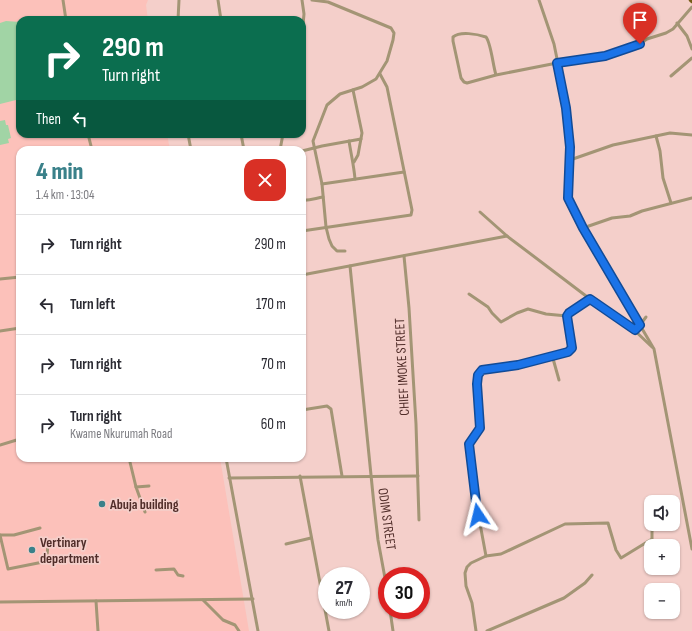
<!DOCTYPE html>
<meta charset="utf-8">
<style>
:root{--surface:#fff;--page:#f7f7f7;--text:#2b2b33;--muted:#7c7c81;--line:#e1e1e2;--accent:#3a818a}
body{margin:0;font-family:"Sofia Sans Condensed",sans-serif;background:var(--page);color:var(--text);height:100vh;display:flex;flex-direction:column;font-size:15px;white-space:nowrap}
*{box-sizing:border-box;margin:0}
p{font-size:13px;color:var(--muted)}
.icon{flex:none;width:22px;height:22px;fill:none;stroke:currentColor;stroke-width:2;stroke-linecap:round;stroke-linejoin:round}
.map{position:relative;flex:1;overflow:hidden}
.sheet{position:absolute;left:16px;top:146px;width:290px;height:316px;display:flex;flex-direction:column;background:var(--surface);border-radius:12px;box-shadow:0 1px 3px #0004}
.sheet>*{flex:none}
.banner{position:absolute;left:16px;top:16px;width:290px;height:122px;border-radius:12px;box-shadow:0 1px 3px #0004;background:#0b6e4f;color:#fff;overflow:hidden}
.tools{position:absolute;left:644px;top:495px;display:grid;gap:8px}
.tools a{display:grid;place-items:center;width:36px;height:36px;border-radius:8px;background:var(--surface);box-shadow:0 1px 3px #0004;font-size:20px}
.speed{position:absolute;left:318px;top:567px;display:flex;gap:8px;font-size:20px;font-weight:700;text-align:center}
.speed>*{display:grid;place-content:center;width:52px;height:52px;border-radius:50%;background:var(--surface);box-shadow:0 1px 3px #0004;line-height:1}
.speed small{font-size:10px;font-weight:400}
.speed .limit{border:6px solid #d22;background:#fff;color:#111}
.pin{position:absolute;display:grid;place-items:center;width:34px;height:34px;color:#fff;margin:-41px -17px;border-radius:50% 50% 50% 0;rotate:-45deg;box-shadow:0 0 4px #0007}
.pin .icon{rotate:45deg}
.me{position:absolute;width:44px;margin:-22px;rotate:350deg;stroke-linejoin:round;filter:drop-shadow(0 0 3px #0008)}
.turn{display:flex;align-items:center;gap:14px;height:84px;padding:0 20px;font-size:18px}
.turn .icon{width:52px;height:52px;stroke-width:2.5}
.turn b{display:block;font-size:28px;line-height:34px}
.then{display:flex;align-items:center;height:38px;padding:0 20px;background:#0003;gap:8px;font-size:15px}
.round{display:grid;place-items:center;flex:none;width:42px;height:42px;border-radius:12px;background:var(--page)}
.head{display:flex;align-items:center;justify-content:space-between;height:68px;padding:0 20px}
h1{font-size:24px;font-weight:800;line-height:30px;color:var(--accent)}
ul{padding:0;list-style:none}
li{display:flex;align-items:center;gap:12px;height:60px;padding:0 20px;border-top:1px solid var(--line)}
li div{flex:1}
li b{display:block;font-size:15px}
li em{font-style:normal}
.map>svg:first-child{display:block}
.built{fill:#fcc1ba}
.green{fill:#a1d4a5}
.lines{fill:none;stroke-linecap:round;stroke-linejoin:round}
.minor{stroke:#a39575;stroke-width:3}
.primary{stroke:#755b16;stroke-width:4.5}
.route-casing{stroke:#114b97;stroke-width:10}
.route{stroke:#1a73e8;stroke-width:7}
.poi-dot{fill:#3a818a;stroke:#f4cfca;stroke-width:1.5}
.labels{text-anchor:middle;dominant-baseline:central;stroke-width:3.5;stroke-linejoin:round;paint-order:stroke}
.street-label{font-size:14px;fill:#502d29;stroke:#f4cfca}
.poi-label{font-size:14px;font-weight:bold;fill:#502d29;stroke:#f4cfca;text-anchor:start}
</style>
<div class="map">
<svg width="692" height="631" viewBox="0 0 692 631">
<rect width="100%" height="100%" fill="#f4cfca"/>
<path class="built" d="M 0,0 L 148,0 L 146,5 L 148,20 L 20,20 L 20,134 L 167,134 L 170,150 L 20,150 L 20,458 L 220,458 L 249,631 L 0,631 Z"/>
<g class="green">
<path d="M 6,21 L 20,22 L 20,99 L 0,104 L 0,23 Z"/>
<path d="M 5,120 L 6,125 L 8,125 L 11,138 L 8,139 L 9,143 L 0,145 L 0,121 Z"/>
</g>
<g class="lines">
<g class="minor">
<path d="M 63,0 L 66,20"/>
<path d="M 218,0 L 221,20"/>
<path d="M 312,0 L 328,2 L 391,28 L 394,33 L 393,40 L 387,61 L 376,79 L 362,87 L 340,94 L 327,105 L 313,141 L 322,184 L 326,227 L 329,239 L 332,246 L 337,251 L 345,251"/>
<path d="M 539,0 L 554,44 L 567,108 L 570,147 L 568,198 L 583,228 L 654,349 L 692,549"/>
<path d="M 178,20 L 179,0"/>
<path d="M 677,23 L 687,36 L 692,49"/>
<path d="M 302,35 L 304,14 L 302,0"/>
<path d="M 496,75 C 493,66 491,43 486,37 C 477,34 460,31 453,37 L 453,41 L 461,78 L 464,82 L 467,83 L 496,75 L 557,63 L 605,56 L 635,47 L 647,39 L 666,33 L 673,29 L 692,7"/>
<path d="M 671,76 L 692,58"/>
<path d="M 353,90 L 362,133 L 358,155 L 354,162"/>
<path d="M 88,134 L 92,150"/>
<path d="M 188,134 L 191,150"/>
<path d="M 241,134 L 244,150"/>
<path d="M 656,136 L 660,151 L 663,178 L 671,203"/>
<path d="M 349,141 C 351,154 354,166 355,179"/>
<path d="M 280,150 L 283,134"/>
<path d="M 302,151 L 322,146 L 361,139"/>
<path d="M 570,160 L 613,145 L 670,133 L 692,135"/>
<path d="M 322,184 L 404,172"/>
<path d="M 302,200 C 309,201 316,198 323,197"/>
<path d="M 480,212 L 507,236"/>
<path d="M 583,228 L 612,218 L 630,216 L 642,211 L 692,198"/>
<path d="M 302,231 L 411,215 L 412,210 L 387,87 L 380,74"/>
<path d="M 404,256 L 409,308 L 416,424 L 419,520"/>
<path d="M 350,266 L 374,505 L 378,540 L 387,589"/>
<path d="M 302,275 L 507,236 L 590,299 L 631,327 L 652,347"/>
<path d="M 0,279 L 20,277"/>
<path d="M 469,294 L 488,307 L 492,313 L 501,322 L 517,313 L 528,309 L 546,314 L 567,316"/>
<path d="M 302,330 L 302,336"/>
<path d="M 635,330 L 640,325 L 646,317"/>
<path d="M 0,331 L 20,328"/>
<path d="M 552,355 L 559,380"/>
<path d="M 302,410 L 327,406 L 331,409 L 342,476"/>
<path d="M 0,445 L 20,439"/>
<path d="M 129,458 L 136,487"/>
<path d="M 226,458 L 258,631"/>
<path d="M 300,476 L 329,631"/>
<path d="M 229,478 L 418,476"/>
<path d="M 145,512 L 136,487 L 149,486"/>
<path d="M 0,535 L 8,569 L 43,562 L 47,556 L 48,544"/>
<path d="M 0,535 L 14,535 L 40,528"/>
<path d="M 286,544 L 311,538"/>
<path d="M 486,556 L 476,502 L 469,445 L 480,428 L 477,384 L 479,375 L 483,370 L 518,365 L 568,352 L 572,348 L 567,316 L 569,313 L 590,299"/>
<path d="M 156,570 L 174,569 L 178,575 L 183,576"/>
<path d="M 203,600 L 223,620 L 235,625 L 239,631"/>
<path d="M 96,601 L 98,631"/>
<path d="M 0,602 L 253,599"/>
<path d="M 390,610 L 393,631"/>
<path d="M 476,631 L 472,603 L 466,586 L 465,573 L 467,567 L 471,563 L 486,556 L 501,554 L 565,524 L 608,523 L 616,550 L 621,558 L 652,539 L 652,531 L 656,524"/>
<path d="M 487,631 L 564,598 L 585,583 L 592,575"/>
</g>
<path class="primary" d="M 691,0 L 692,1"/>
</g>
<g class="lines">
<g class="route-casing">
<path id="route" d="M 478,515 L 476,502 L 469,444 L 480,428 L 477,384 L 478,375 L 482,370 L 518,365 L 568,352 L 572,348 L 567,316 L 569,313 L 590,299 L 635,330 L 640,325 L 583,228 L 568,198 L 570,147 L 566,108 L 557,63 L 605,56 L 640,44"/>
</g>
<use href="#route" class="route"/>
</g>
<g class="poi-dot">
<circle cx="102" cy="504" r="4"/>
<circle cx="32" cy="550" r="4"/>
</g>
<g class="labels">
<g class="street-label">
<text transform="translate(402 367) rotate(-93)">CHIEF IMOKE STREET</text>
<text transform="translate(387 519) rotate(82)">ODIM STREET</text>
</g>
<g class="poi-label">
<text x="110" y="504">Abuja building</text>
<text x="40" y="542">Vertinary<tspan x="40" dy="16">department</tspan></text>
</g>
</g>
</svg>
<div class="tools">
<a><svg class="icon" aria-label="sound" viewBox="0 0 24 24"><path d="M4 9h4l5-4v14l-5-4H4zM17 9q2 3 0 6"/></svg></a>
<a>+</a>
<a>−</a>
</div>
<div class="speed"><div>27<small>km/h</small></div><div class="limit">30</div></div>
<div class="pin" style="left:640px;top:44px;background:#d93025"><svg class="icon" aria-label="arrive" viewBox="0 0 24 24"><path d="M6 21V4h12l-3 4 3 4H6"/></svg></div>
<svg class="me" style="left:478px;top:515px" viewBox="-20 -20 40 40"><path d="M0-17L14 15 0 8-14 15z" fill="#1a73e8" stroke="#fff" stroke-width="4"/></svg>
<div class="banner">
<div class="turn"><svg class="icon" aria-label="right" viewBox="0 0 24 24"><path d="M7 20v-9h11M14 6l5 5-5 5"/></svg><div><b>290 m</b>Turn right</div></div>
<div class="then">Then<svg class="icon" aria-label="left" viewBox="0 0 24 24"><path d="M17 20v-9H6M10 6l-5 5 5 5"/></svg></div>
</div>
<section class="sheet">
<div class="head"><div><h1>4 min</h1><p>1.4 km · 13:04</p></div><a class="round" style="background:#d93025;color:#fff"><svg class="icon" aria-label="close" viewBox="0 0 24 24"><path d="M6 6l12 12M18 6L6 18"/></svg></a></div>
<ul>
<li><svg class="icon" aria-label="right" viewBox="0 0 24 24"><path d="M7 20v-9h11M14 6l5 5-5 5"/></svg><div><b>Turn right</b></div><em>290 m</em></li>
<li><svg class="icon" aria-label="left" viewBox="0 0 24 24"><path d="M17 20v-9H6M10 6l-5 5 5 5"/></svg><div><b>Turn left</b></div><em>170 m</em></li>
<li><svg class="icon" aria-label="right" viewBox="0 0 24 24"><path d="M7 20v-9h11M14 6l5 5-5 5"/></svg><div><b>Turn right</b></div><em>70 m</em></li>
<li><svg class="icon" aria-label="right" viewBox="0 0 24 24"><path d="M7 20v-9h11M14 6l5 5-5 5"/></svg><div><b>Turn right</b><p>Kwame Nkurumah Road</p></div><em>60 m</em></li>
</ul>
</section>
</div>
